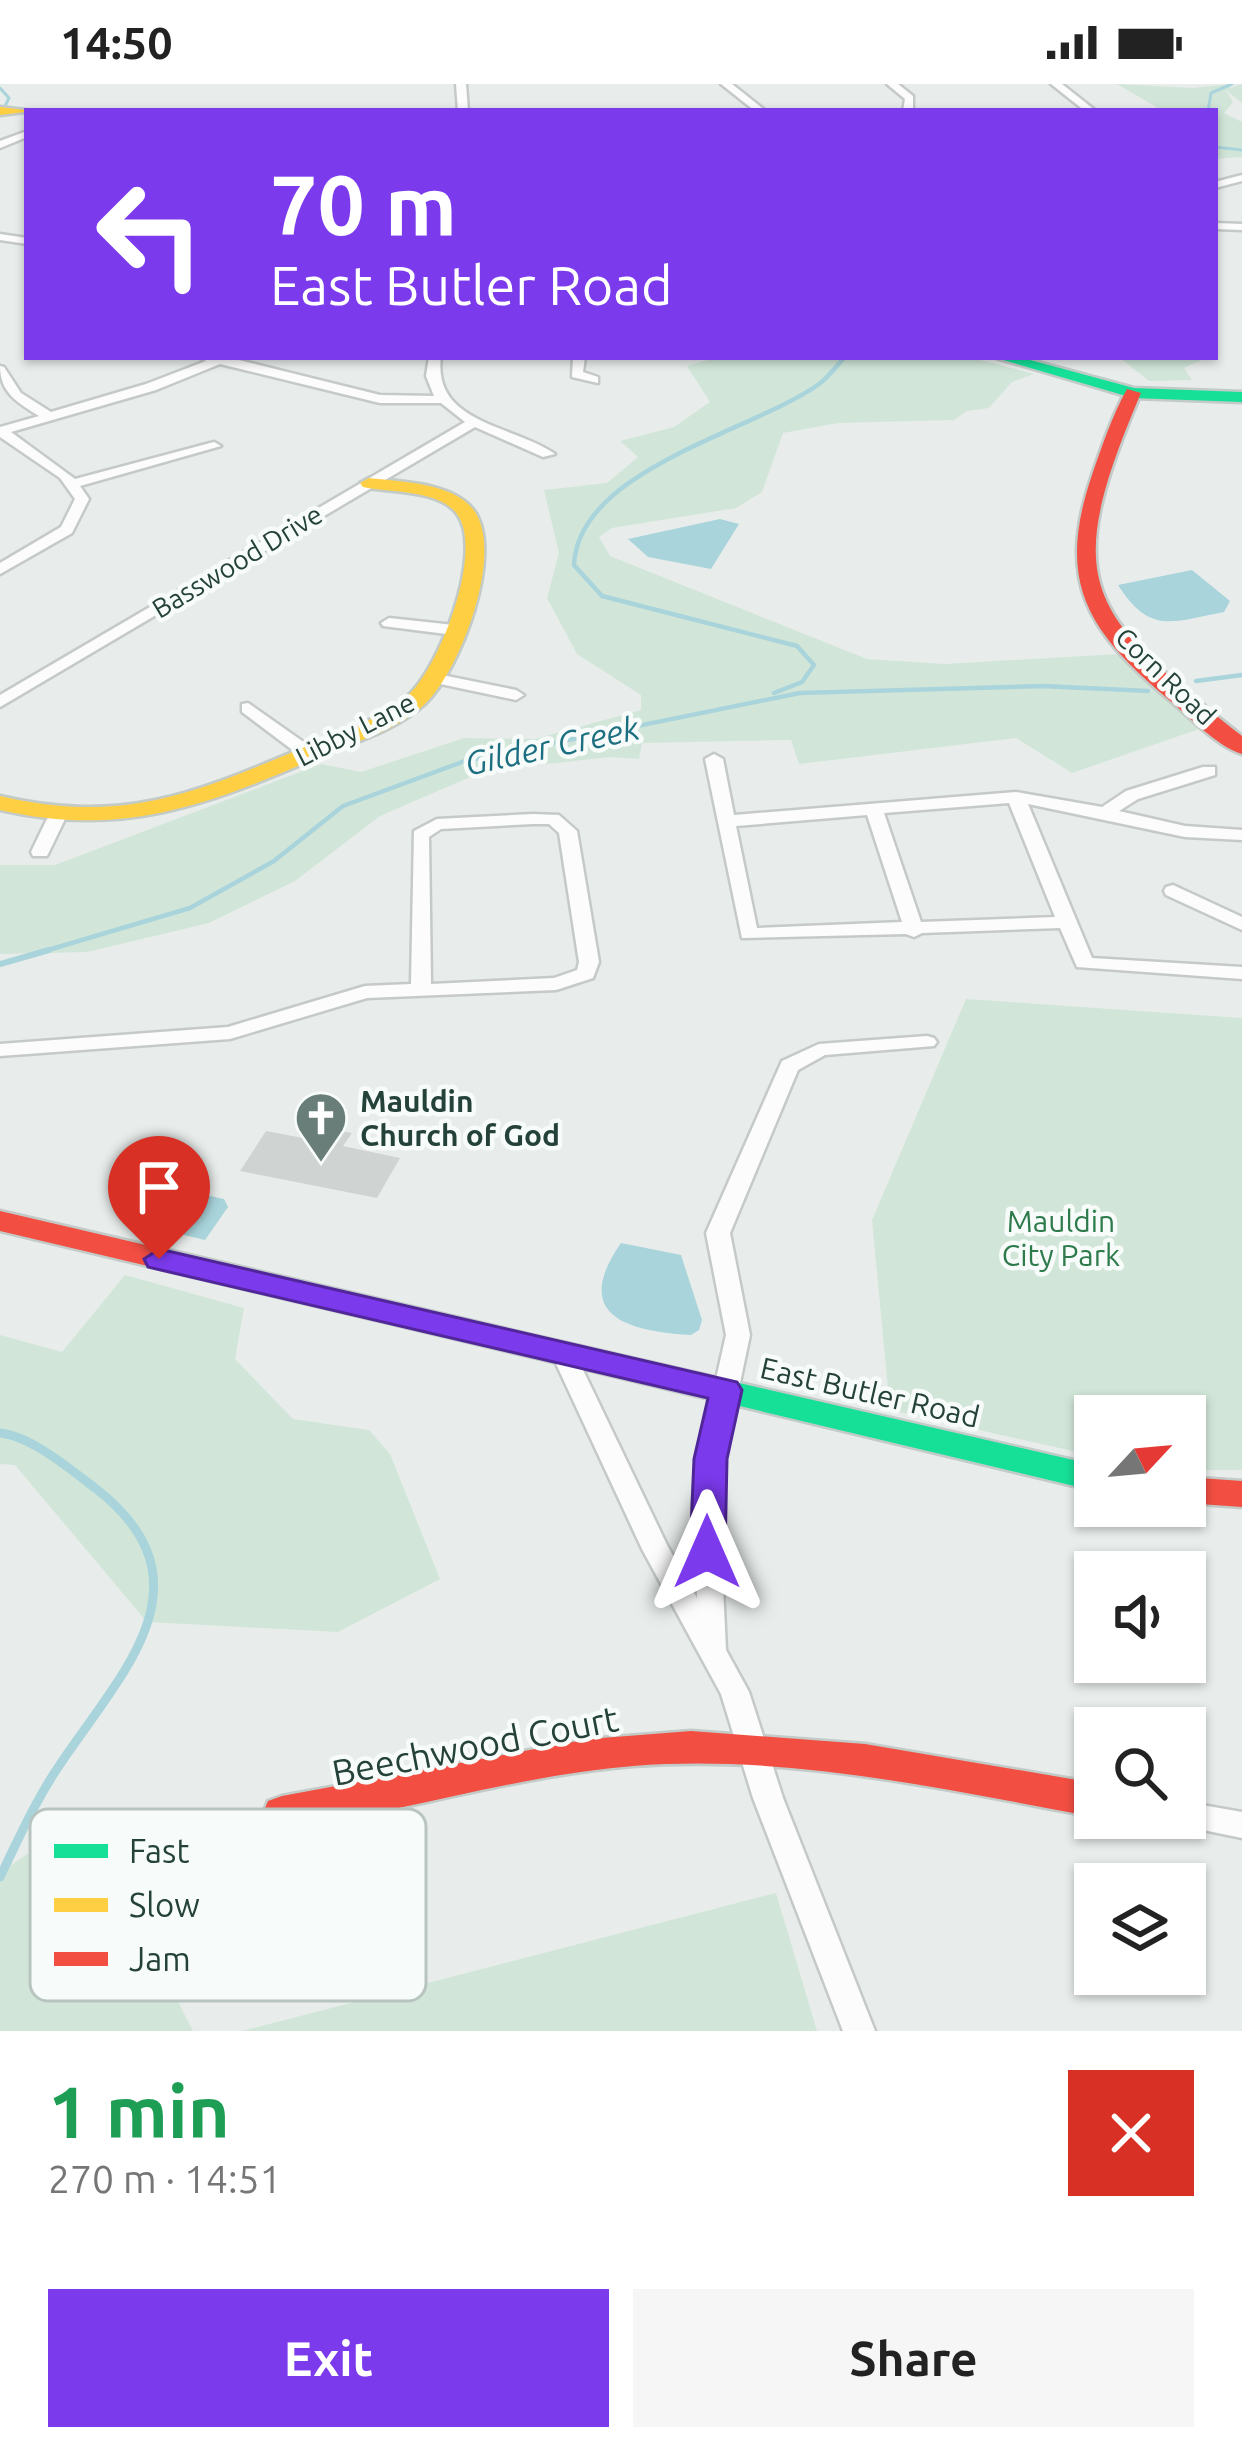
<!DOCTYPE html>
<meta charset="utf-8">
<style>
:root{--surface:#fff;--page:#f6f6f6;--text:#222;--muted:#767676;--accent:#7c3aed}
body{margin:0;font-family:Ubuntu,sans-serif;background:var(--page);color:var(--text);height:100vh;display:flex;flex-direction:column;font-size:45px;white-space:nowrap}
*{box-sizing:border-box;margin:0}
p{font-size:39px;color:var(--muted)}
.icon{flex:none;width:66px;height:66px;fill:none;stroke:currentColor;stroke-width:2;stroke-linecap:round;stroke-linejoin:round}
.map{position:relative;height:1947px;overflow:hidden}
.panel{display:flex;flex-direction:column;background:var(--surface);flex:1}
.panel>*{flex:none}
.top-card{position:absolute;left:24px;top:24px;width:1194px;height:252px;border-radius:0px;box-shadow:0 3px 9px #0004;background:#7c3aed;color:#fff;overflow:hidden}
.needle{width:78px;rotate:64deg}
.controls{position:absolute;left:1074px;top:1311px;display:grid;gap:24px}
.controls a{display:grid;place-items:center;width:132px;height:132px;border-radius:0px;background:var(--surface);box-shadow:0 3px 9px #0004;font-size:60px}
.pin{position:absolute;display:grid;place-items:center;width:102px;height:102px;color:#fff;margin:-123px -51px;border-radius:50% 50% 50% 0;rotate:-45deg;box-shadow:0 0 12px #0007}
.pin .icon{rotate:45deg}
.me{position:absolute;width:132px;margin:-66px;rotate:0deg;stroke-linejoin:round;filter:drop-shadow(0 0 9px #0008)}
.turn{display:flex;align-items:center;gap:42px;height:252px;padding:0 48px;font-size:54px}
.turn .icon{width:156px;height:156px;stroke-width:2.5}
.turn b{display:block;font-size:84px;line-height:102px}
.round{display:grid;place-items:center;flex:none;width:126px;height:126px;border-radius:0px;background:var(--page)}
.overview{display:flex;align-items:center;justify-content:space-between;height:204px;padding:0 48px}
h1{font-size:72px;font-weight:600;line-height:90px;color:#1e9e55}
.primary-button{display:flex;gap:24px;margin-top:auto;padding:24px 48px}
.primary-button a{flex:1;height:138px;border-radius:0px;background:var(--accent);color:#fff;font-size:48px;font-weight:600;line-height:138px;text-align:center}
.primary-button a+a{background:var(--page);color:var(--text)}
.status{display:flex;justify-content:space-between;align-items:center;height:84px;padding:0 60px;background:var(--surface);direction:ltr}
.status svg{height:33px;fill:currentColor}
.map>svg:first-child{display:block}
.green{fill:#d1e6d8}
.water{fill:#a9d4db}
.lines{fill:none;stroke-linecap:round;stroke-linejoin:round}
.stream-far3{stroke:#a9d4db;stroke-width:3}
.stream-far2{stroke:#a9d4db;stroke-width:4.5}
.stream-far1{stroke:#a9d4db;stroke-width:6}
.stream{stroke:#a9d4db;stroke-width:9}
.building{fill:#cfd4d2}
.street-casing{stroke:#c5cac8;stroke-width:5}
.fast-casing{stroke:#c3cbc8;stroke-width:5}
.slow-casing{stroke:#c3cbc8;stroke-width:5}
.jam-casing{stroke:#c3cbc8;stroke-width:5}
.street{fill:#fcfcfc;fill-rule:evenodd}
.fast{fill:#16e098;fill-rule:evenodd}
.slow{fill:#ffcf43;fill-rule:evenodd}
.jam{fill:#f24e42;fill-rule:evenodd}
.route{fill:#7c3aed;stroke:#51269a;stroke-width:3}
.labels{text-anchor:middle;dominant-baseline:central;stroke-width:9;stroke-linejoin:round;paint-order:stroke}
.far-street-label{font-size:27px;fill:#24423a;stroke:#f7fbf9}
.poi-label{font-size:30px;font-weight:bold;fill:#24423a;stroke:#f7fbf9;text-anchor:start}
.park-label{font-size:30px;fill:#2d7a4b;stroke:#f7fbf9}
.street-label{font-size:30px;fill:#24423a;stroke:#f7fbf9}
.water-label{font-size:33px;font-style:italic;fill:#1c6f80;stroke:#f7fbf9}
.near-street-label{font-size:36px;fill:#24423a;stroke:#f7fbf9}
.key{fill:#f7fbf9;stroke:#b8c4c0;stroke-width:3}
.key-label{font-size:33px;fill:#24423a}
</style>
<div class="status"><b>14:50</b><svg viewBox="0 0 49 12"><path d="M0 12V9h3v3zM5 12V6h3v6zM10 12V3h3v9zM15 12V0h3v12zM26 1h20v11H26zM47 4h2v5h-2z"/></svg></div>
<div class="map">
<svg width="1242" height="1947" viewBox="0 0 1242 1947">
<rect width="100%" height="100%" fill="#e8edeb"/>
<g class="green">
<path d="M 1117,0 L 1193,4 L 1231,0 L 1230,4 L 1242,0 L 1242,19 L 1226,6 L 1233,18 L 1224,29 L 1242,38 L 1242,73 L 1215,75 L 1215,27 L 1163,27 Z"/>
<path d="M 718,273 L 969,273 L 1034,290 L 1012,298 L 989,324 L 967,327 L 954,336 L 838,339 L 783,349 L 762,408 L 736,424 L 612,444 L 599,453 L 610,472 L 867,575 L 945,580 L 1119,570 L 1202,644 L 1072,689 L 1016,654 L 799,680 L 791,656 L 642,659 L 639,675 L 610,673 L 484,687 L 380,732 L 295,797 L 209,839 L 87,868 L 0,870 L 0,781 L 55,781 L 321,680 L 361,688 L 464,654 L 535,655 L 641,626 L 641,611 L 577,570 L 547,514 L 559,469 L 544,406 L 607,399 L 638,373 L 620,357 L 674,343 L 710,318 L 687,282 Z"/>
<path d="M 1119,273 L 1208,273 L 1184,284 L 1192,296 L 1149,297 Z"/>
<path d="M 966,915 L 1242,934 L 1242,1386 L 1185,1386 L 1185,1332 L 1095,1332 L 1095,1372 L 890,1326 L 872,1136 Z"/>
<path d="M 125,1191 L 244,1224 L 235,1275 L 293,1335 L 369,1346 L 390,1370 L 440,1495 L 338,1548 L 147,1538 L 15,1381 L 0,1380 L 0,1251 L 62,1268 Z"/>
<path d="M 82,1732 L 193,1947 L 0,1947 L 0,1789 Z"/>
<path d="M 776,1809 L 817,1947 L 242,1947 Z"/>
</g>
<g class="water">
<path d="M 720,435 L 739,440 L 711,485 L 648,473 L 628,455 Z"/>
<path d="M 1192,486 L 1230,517 L 1224,528 C 1172,538 1150,551 1118,501 Z"/>
<path d="M 182,1106 L 224,1115 L 228,1123 L 205,1156 L 154,1144 Z"/>
<path d="M 621,1159 L 681,1171 L 702,1236 L 699,1246 L 691,1251 C 626,1247 571,1231 621,1159 Z"/>
</g>
<g class="lines">
<g class="stream-far3">
<path d="M 0,4 L 9,14 L 4,24"/>
<path d="M 1208,27 L 1211,9 L 1232,0"/>
<path d="M 1215,47 L 1215,55"/>
<path d="M 1215,63 L 1242,66"/>
</g>
<g class="stream-far2">
<path d="M 1196,597 L 1242,591"/>
<path d="M 774,609 L 802,598 L 814,581 L 797,562 L 602,512 L 574,481 C 578,385 754,347 819,300 C 829,293 837,281 845,273"/>
<path d="M 38,869 L 190,824 L 274,777 L 343,722 L 465,677 L 800,609 L 1043,602 L 1148,607"/>
</g>
<path class="stream-far1" d="M 0,880 L 49,866"/>
<path class="stream" d="M 0,1349 C 31,1352 70,1385 95,1404 C 216,1497 122,1588 61,1679 C 36,1715 19,1754 0,1793"/>
</g>
<path class="building" d="M 331,1045 L 352,1049 L 343,1062 L 400,1074 L 377,1114 L 240,1087 L 266,1047 L 324,1058 Z"/>
<g class="lines">
<g class="street-casing">
<g id="street">
<path d="M 456,0 L 466,0 L 468,27 L 458,27 Z"/>
<path d="M 721,0 L 732,0 L 766,27 L 755,27 Z"/>
<path d="M 887,0 L 898,0 L 913,12 L 913,27 L 903,27 L 905,15 Z"/>
<path d="M 1051,0 L 1062,0 L 1096,27 L 1085,27 Z"/>
<path d="M 27,47 L 27,53 L 0,64 L 0,57 Z"/>
<path d="M 1242,91 L 1242,97 L 1215,104 L 1215,98 Z"/>
<path d="M 1215,139 L 1242,140 L 1242,146 L 1215,145 Z"/>
<path d="M 0,150 L 27,154 L 27,160 L 0,156 Z"/>
<path d="M 199,273 L 227,273 L 380,311 L 434,312 L 426,292 L 429,273 L 441,273 C 432,340 514,341 555,370 L 543,373 L 475,343 L 0,623 L 0,611 L 465,338 L 441,319 L 380,319 L 220,280 L 156,306 L 11,348 L 75,395 L 214,358 L 221,362 L 80,402 L 89,415 L 72,449 L 0,490 L 0,479 L 61,443 L 75,415 L 60,394 L 0,353 L 0,343 L 39,332 C 18,319 0,309 0,282 L 4,283 L 21,309 L 51,328 L 146,300 L 206,277 Z"/>
<path d="M 573,273 L 585,273 L 583,288 L 598,293 L 598,299 L 572,293 Z"/>
<path d="M 389,534 L 454,541 L 462,546 L 454,551 L 383,542 L 381,539 Z"/>
<path d="M 437,590 L 516,606 L 524,611 L 516,616 L 431,598 L 429,595 Z"/>
<path d="M 248,619 L 315,666 L 315,674 L 303,674 L 242,628 L 242,620 Z"/>
<path d="M 714,670 L 723,675 L 734,731 L 1016,708 L 1102,723 L 1126,707 L 1203,683 L 1215,683 L 1215,691 L 1138,715 L 1119,727 L 1185,742 L 1242,746 L 1242,756 L 1185,753 L 1028,720 L 1092,874 L 1242,883 L 1242,895 L 1077,883 L 1060,844 L 922,849 L 914,853 L 906,850 L 742,854 L 705,675 ZM 1009,719 L 1055,833 L 921,838 L 884,729 ZM 867,731 L 902,838 L 757,844 L 736,742 Z"/>
<path d="M 56,730 L 65,735 L 49,768 L 47,772 L 33,772 L 31,768 L 47,735 Z"/>
<path d="M 533,730 L 559,731 L 577,747 L 599,878 L 593,894 L 556,906 L 367,914 L 230,955 L 0,972 L 0,960 L 228,943 L 365,902 L 411,900 L 414,747 L 437,735 ZM 533,740 L 549,740 L 559,749 L 579,878 L 577,886 L 554,894 L 431,900 L 429,753 L 441,745 Z"/>
<path d="M 1173,801 L 1242,833 L 1242,846 L 1166,811 L 1164,807 L 1166,803 Z"/>
<path d="M 927,952 L 934,954 L 937,958 L 934,962 L 825,971 L 798,986 L 730,1149 L 750,1251 L 724,1375 L 719,1416 L 726,1566 L 749,1608 L 783,1714 L 875,1947 L 843,1947 L 753,1714 L 721,1610 L 642,1465 L 552,1271 L 555,1265 L 573,1265 L 667,1461 L 697,1514 L 693,1416 L 698,1375 L 726,1251 L 706,1149 L 782,977 L 819,960 Z"/>
<path d="M 1185,1718 L 1242,1728 L 1242,1754 L 1174,1740 L 1171,1734 L 1185,1734 Z"/>
</g>
</g>
<g class="fast-casing">
<g id="fast">
<path d="M 993,273 L 1019,273 L 1134,304 L 1242,308 L 1242,318 L 1133,314 Z"/>
<path d="M 579,1262 L 1095,1381 L 1095,1407 L 568,1281 L 563,1273 L 568,1265 Z"/>
</g>
</g>
<g class="slow-casing">
<g id="slow">
<path d="M 0,23 L 33,27 L 0,31 Z"/>
<path d="M 369,394 C 400,398 451,398 473,425 C 506,467 460,587 425,620 C 396,647 354,658 319,673 C 208,721 122,754 0,726 L 0,712 C 124,741 195,709 307,662 C 341,648 376,637 405,614 C 438,589 485,467 457,430 C 438,405 390,409 363,403 L 360,399 Z"/>
</g>
</g>
<g class="jam-casing">
<g id="jam">
<path d="M 1127,305 L 1141,309 C 1059,501 1086,528 1242,652 L 1242,670 C 1216,662 1189,632 1168,615 C 1086,546 1056,497 1092,391 C 1102,362 1112,332 1127,305 Z"/>
<path d="M 0,1127 L 579,1262 L 590,1265 L 595,1273 L 590,1281 L 579,1284 L 0,1147 Z"/>
<path d="M 1185,1393 L 1242,1397 L 1242,1423 L 1185,1419 Z"/>
<path d="M 691,1647 L 865,1660 L 1095,1699 L 1095,1733 C 943,1705 788,1670 633,1682 C 514,1692 399,1729 282,1746 L 268,1741 L 263,1729 L 268,1717 L 282,1712 L 589,1655 Z"/>
</g>
</g>
<use href="#street" class="street"/>
<use href="#fast" class="fast"/>
<use href="#slow" class="slow"/>
<use href="#jam" class="jam"/>
</g>
<path class="route" d="M 159,1165 L 737,1298 L 742,1306 L 727,1375 L 725,1468 L 720,1478 L 707,1482 L 695,1478 L 690,1468 L 694,1375 L 708,1314 L 148,1183 L 144,1175 Z"/>
<defs>
<g id="church-pin" transform="scale(2.7)"><path d="M0 17L-7.5 6A9.5 9.5 0 1 1 7.5 6Z" fill="#697e78" stroke="#f7fbf9"/><path d="M-1.2-6h2.4v3.5h3.3v2.4h-3.3V6h-2.4V-.1h-3.3v-2.4h3.3Z" fill="#fff"/></g>
</defs>
<g fill-rule="evenodd">
<use href="#church-pin" x="321" y="1034"/>
</g>
<g class="labels">
<g class="far-street-label">
<text transform="translate(237 477) rotate(-31)">Basswood Drive</text>
<text transform="translate(1166 592) rotate(44)">Corn Road</text>
<text transform="translate(355 645) rotate(-27)">Libby Lane</text>
</g>
<g class="poi-label">
<text x="360" y="1017">Mauldin<tspan x="360" dy="34">Church of God</tspan></text>
</g>
<g class="park-label">
<text x="1061" y="1137">Mauldin<tspan x="1061" dy="34">City Park</tspan></text>
</g>
<g class="street-label">
<text transform="translate(870 1308) rotate(13)">East Butler Road</text>
</g>
<g class="water-label">
<text transform="translate(552 661) rotate(-12)">Gilder Creek</text>
</g>
<g class="near-street-label">
<text transform="translate(475 1661) rotate(-11)">Beechwood Court</text>
</g>
</g>
<rect x="30" y="1725" width="396" height="192" rx="18" class="key"/>
<rect x="54" y="1760" width="54" height="14" fill="#16e098"/>
<rect x="54" y="1814" width="54" height="14" fill="#ffcf43"/>
<rect x="54" y="1868" width="54" height="14" fill="#f24e42"/>
<g class="key-label">
<text x="129" y="1779">Fast</text>
<text x="129" y="1833">Slow</text>
<text x="129" y="1887">Jam</text>
</g>
</svg>
<div class="controls">
<a><svg class="needle" viewBox="-14 -14 28 28"><path d="M0-13l5 13h-10z" fill="#e53935"/><path d="M0 13l5-13h-10z" fill="#767676"/></svg></a>
<a><svg class="icon" aria-label="sound" viewBox="0 0 24 24"><path d="M4 9h4l5-4v14l-5-4H4zM17 9q2 3 0 6"/></svg></a>
<a><svg class="icon" aria-label="search" viewBox="0 0 24 24"><circle cx="10" cy="10" r="6"/><path d="M15 15l6 6"/></svg></a>
<a><svg class="icon" aria-label="layers" viewBox="0 0 24 24"><path d="M12 4l9 5-9 5-9-5zM3 14l9 5 9-5"/></svg></a>
</div>
<div class="pin" style="left:159px;top:1175px;background:#d93025"><svg class="icon" aria-label="arrive" viewBox="0 0 24 24"><path d="M6 21V4h12l-3 4 3 4H6"/></svg></div>
<svg class="me" style="left:707px;top:1468px" viewBox="-20 -20 40 40"><path d="M0-17L14 15 0 8-14 15z" fill="#7c3aed" stroke="#fff" stroke-width="4"/></svg>
<div class="top-card">
<div class="turn"><svg class="icon" aria-label="left" viewBox="0 0 24 24"><path d="M17 20v-9H6M10 6l-5 5 5 5"/></svg><div><b>70 m</b>East Butler Road</div></div>
</div>
</div>
<section class="panel">
<div class="overview"><div><h1>1 min</h1><p>270 m · 14:51</p></div><a class="round" style="background:#d93025;color:#fff"><svg class="icon" aria-label="close" viewBox="0 0 24 24"><path d="M6 6l12 12M18 6L6 18"/></svg></a></div>
<div class="primary-button"><a>Exit</a><a>Share</a></div>
</section>
